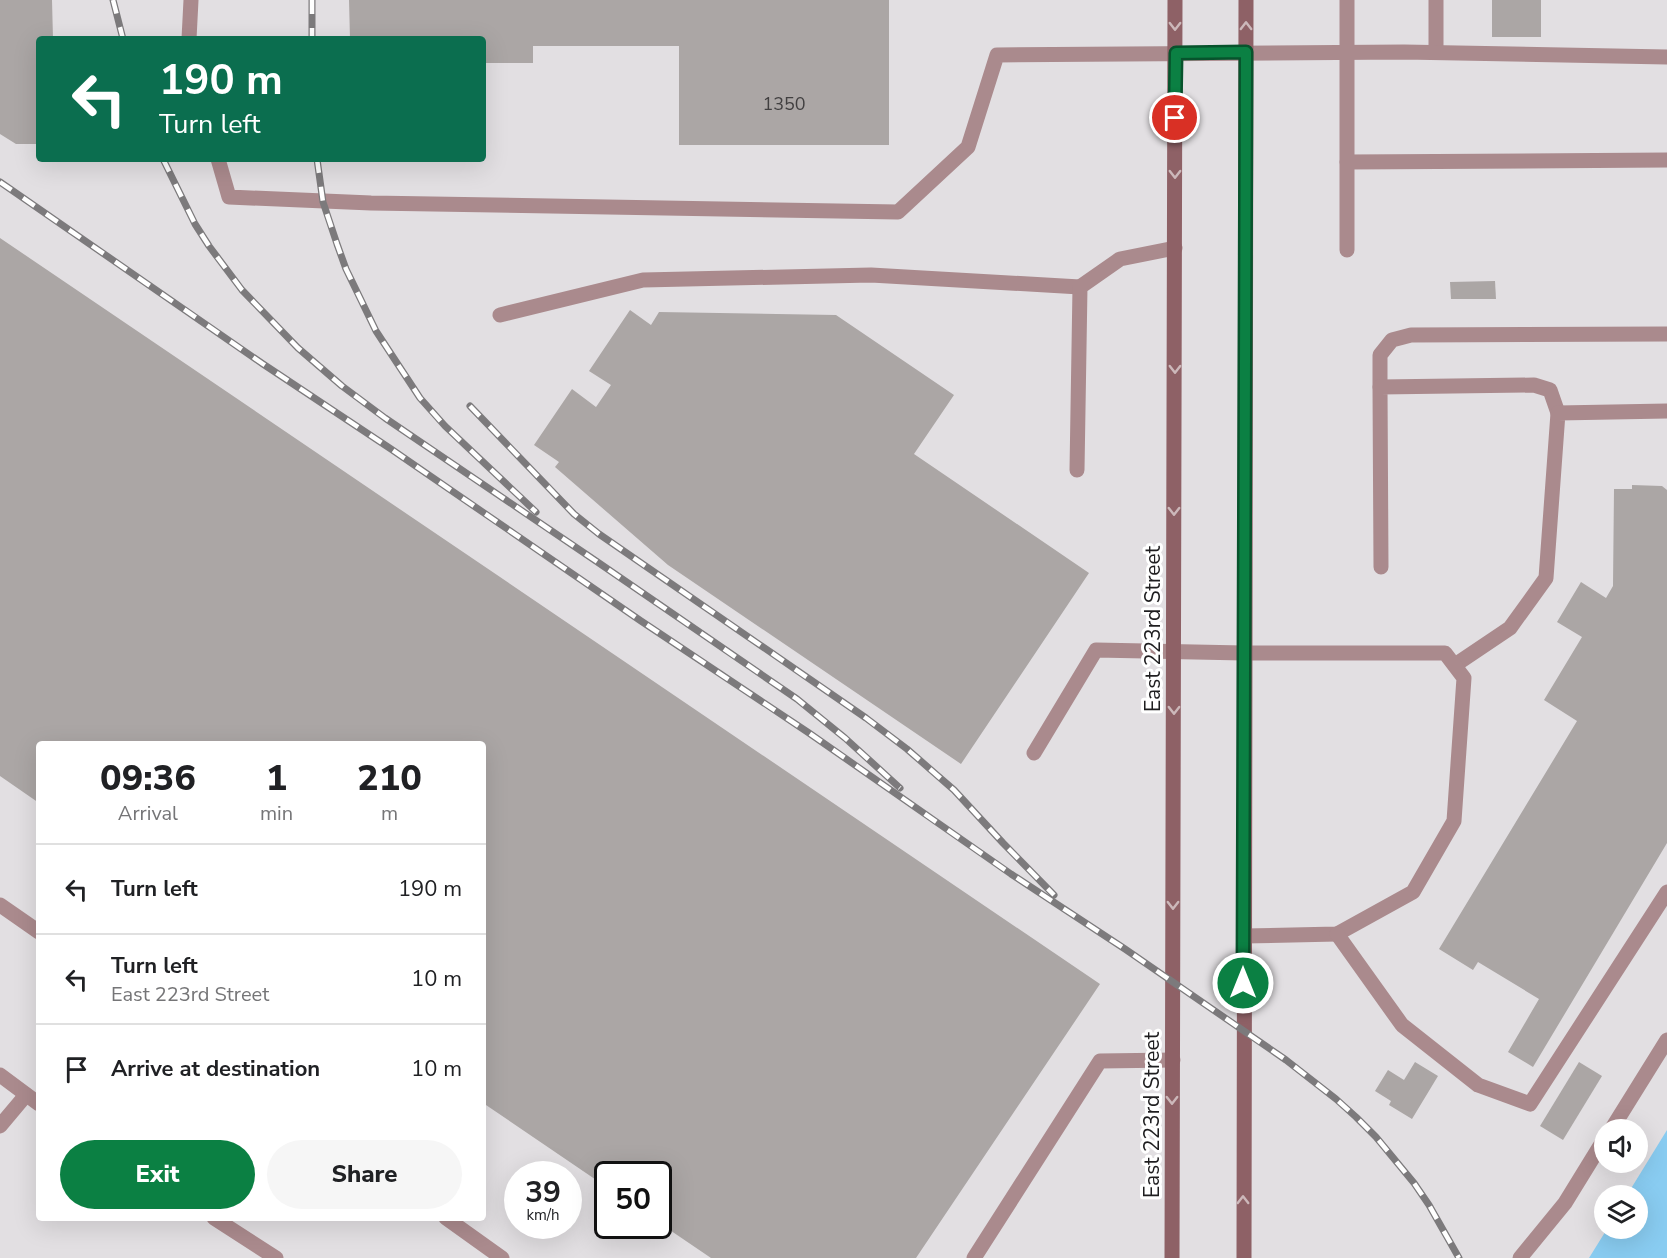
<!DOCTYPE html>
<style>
:root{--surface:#fff;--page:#f6f6f6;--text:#202124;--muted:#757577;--line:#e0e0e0;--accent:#0b8043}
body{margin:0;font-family:"Nunito Sans",sans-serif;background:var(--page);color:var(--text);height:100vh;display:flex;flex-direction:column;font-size:22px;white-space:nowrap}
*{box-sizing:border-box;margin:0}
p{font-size:20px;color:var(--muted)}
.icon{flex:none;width:33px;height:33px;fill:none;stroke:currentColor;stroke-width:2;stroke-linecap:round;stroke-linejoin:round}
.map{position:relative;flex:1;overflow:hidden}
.sheet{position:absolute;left:36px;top:741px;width:450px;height:480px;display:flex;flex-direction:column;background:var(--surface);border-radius:6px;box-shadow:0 6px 24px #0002}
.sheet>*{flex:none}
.top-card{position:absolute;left:36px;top:36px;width:450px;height:126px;border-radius:6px;box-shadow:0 6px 24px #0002;background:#0b6e4f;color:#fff;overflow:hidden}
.fabs{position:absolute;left:1594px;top:1119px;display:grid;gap:12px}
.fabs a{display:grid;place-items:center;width:54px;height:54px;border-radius:50%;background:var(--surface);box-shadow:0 6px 24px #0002;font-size:30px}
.speed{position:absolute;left:504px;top:1161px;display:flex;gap:12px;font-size:30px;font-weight:700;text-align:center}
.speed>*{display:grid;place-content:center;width:78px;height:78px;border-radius:50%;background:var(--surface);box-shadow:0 6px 24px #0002;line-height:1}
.speed small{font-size:15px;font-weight:400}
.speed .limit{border:3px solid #111;border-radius:9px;background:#fff;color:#111}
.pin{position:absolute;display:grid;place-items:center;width:51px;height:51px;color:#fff;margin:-26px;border:3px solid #fff;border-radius:50%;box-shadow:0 2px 6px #0007}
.me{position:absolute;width:66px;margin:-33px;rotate:0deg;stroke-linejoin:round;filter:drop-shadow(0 0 4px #0008)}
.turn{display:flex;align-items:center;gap:21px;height:126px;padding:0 24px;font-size:27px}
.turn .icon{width:78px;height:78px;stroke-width:2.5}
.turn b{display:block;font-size:42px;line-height:51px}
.eta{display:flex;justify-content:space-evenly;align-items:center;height:102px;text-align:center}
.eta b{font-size:36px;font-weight:800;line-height:42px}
.primary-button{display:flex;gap:12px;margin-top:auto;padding:12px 24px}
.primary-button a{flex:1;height:69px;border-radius:36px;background:var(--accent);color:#fff;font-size:24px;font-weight:800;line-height:69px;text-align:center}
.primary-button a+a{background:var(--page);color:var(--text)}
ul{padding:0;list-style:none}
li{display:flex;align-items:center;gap:18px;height:90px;padding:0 24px;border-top:2px solid var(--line)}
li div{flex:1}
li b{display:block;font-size:22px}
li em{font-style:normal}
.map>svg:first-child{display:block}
.water{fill:#89ccf1}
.building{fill:#aba6a5}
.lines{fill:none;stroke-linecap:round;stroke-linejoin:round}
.lane{stroke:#aa8a8d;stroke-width:15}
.secondary{stroke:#8e6166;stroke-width:15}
.rail-casing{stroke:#7c7a7c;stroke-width:7}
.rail{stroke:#fff;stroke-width:4.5;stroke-dasharray:14;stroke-linecap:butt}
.oneway{stroke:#ccb8ba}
.route-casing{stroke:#07532c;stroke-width:15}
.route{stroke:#0b8043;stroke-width:10}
.labels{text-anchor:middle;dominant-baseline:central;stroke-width:6;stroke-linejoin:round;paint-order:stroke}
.number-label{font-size:18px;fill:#413f40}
.street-label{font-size:21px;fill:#1e1d1f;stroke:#fff}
</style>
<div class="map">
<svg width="1667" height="1258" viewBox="0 0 1667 1258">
<rect width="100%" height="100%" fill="#e2dfe2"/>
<path class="water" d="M 1667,1130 L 1667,1258 L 1589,1258 L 1607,1229 L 1638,1228 L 1638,1196 L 1627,1195 Z"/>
<g class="building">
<path d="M 0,0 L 52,0 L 53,39 L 39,39 L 39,144 L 16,144 L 0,134 Z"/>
<path d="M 349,0 L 889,0 L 889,145 L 679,145 L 679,46 L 533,46 L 533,63 L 483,63 L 483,39 L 350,39 Z"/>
<rect x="1492" y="0" width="49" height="37"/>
<path d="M 0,238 L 1100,984 L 916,1258 L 711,1258 L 658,1222 L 658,1174 L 608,1174 L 608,1188 L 483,1103 L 483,744 L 39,744 L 39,803 L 0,776 Z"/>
<path d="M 1495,281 L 1496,299 L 1451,299 L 1450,282 Z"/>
<path d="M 630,310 L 651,325 L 659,312 L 836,315 L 954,395 L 914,454 L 1089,573 L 961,764 L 668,565 L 555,467 L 559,462 L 534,445 L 572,389 L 596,407 L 611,385 L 589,371 Z"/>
<path d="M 1632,485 L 1662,486 L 1667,490 L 1667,843 L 1533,1067 L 1508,1052 L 1539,999 L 1478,962 L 1473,970 L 1439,949 L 1577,721 L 1544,700 L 1582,637 L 1557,622 L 1581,582 L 1606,598 L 1613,586 L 1614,489 L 1632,489 Z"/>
<path d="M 1415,1062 L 1438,1076 L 1412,1119 L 1389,1105 L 1391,1101 L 1375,1091 L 1388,1070 L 1404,1080 Z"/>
<path d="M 1579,1062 L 1602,1076 L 1563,1140 L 1540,1126 Z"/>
</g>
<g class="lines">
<g class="lane">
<path d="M 189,39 L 191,0"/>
<path d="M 1436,52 L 1436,0"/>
<path d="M 218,159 L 229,197 L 371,203 L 898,212 L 968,147 L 997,55 L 1404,52 L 1667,57"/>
<path d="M 1347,162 L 1667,160"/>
<path d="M 1347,250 L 1347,0"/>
<path d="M 500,315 L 643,280 L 871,275 L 1080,287"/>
<path d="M 1380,387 L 1380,355 L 1392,340 L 1411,335 L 1667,334"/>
<path d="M 1077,470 L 1080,287 L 1120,259 L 1175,248"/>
<path d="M 1381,567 L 1380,387 L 1534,385 L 1550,390 L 1558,413"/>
<path d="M 1455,665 L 1510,628 L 1546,578 L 1558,413 L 1667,411"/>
<path d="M 1034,753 L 1096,650 L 1244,653 L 1445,653 L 1464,678 L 1454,821 L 1413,892 L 1337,934 L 1244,936"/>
<path d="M 0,905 L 39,932"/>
<path d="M 1337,934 L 1402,1025 L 1478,1085 L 1530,1104 L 1667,892"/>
<path d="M 0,1075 L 39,1104"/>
<path d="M 0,1126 L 26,1095"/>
<path d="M 1611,1130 L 1667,1040"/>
<path d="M 214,1218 L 276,1258"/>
<path d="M 446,1218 L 502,1258"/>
<path d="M 974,1258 L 1100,1061 L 1173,1060"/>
<path d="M 1520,1258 L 1565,1203 L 1605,1138"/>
</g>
<g class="secondary">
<path d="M 1172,1258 L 1175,0"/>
<path d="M 1244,1258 L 1246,0"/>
</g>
<g class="rail-casing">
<g id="rail">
<path d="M 113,0 L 123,39"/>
<path d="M 312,0 L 312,39"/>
<path d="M 163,159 L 195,224 L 209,246 L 242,290 L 298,348 L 342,386 L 385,418 L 596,561 L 797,699 L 845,738 L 900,788"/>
<path d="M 317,159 L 323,202 L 337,244 L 346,269 L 376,331 L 420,398 L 445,426 L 536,512"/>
<path d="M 0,182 L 263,364 L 391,449 L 641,621 L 809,733 L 1011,874 L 1125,949 L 1286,1060 L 1336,1099 L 1356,1117 L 1376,1137 L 1414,1183 L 1429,1205 L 1459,1258"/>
<path d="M 470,406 L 574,514 L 599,534 L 866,718 L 907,749 L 954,790 L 1003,843 L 1054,895"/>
</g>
</g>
<use href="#rail" class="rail"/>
</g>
<defs><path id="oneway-chevron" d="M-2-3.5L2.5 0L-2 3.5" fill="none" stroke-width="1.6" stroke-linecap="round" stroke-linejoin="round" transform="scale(1.5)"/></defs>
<g class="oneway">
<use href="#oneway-chevron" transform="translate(1175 26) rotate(90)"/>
<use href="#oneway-chevron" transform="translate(1246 26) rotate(-90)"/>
<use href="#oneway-chevron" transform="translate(1175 174) rotate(90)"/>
<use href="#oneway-chevron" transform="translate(1175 369) rotate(90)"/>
<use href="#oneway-chevron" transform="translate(1174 511) rotate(90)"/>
<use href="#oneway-chevron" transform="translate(1174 710) rotate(90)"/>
<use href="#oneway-chevron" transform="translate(1173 905) rotate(90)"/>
<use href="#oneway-chevron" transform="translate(1172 1100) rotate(90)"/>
<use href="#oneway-chevron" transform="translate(1243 1200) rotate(-90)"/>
</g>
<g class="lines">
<g class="route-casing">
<path id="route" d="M 1175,118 L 1176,53 L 1246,52 L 1243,983"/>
</g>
<use href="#route" class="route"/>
</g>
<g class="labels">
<g class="number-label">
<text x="784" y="104">1350</text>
</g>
<g class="street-label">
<text transform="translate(1153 629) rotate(-90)">East 223rd Street</text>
<text transform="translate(1152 1115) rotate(-90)">East 223rd Street</text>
</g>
</g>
</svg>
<div class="fabs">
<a><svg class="icon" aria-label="sound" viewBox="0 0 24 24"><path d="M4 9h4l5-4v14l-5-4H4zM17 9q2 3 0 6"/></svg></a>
<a><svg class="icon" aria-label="layers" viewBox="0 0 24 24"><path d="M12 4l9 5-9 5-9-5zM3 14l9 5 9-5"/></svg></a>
</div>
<div class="speed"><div>39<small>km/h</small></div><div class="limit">50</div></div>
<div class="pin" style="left:1175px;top:118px;background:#d93025"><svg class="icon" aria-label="arrive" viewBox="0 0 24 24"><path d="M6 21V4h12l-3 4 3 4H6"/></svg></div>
<svg class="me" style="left:1243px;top:983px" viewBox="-20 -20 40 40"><circle r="17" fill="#0b8043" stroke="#fff" stroke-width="3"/><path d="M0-11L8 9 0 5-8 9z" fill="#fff"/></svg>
<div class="top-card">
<div class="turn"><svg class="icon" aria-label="left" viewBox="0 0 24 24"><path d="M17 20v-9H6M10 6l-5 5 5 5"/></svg><div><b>190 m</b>Turn left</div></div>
</div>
<section class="sheet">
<div class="eta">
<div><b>09:36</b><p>Arrival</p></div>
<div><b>1</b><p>min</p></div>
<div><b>210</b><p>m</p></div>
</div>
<ul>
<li><svg class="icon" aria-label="left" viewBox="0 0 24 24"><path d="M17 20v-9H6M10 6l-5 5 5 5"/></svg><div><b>Turn left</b></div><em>190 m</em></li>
<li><svg class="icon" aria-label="left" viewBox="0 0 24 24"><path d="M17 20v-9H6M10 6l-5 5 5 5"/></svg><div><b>Turn left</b><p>East 223rd Street</p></div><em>10 m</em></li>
<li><svg class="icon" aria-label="arrive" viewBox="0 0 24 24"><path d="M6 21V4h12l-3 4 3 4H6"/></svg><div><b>Arrive at destination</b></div><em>10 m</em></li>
</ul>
<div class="primary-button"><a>Exit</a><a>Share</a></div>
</section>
</div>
